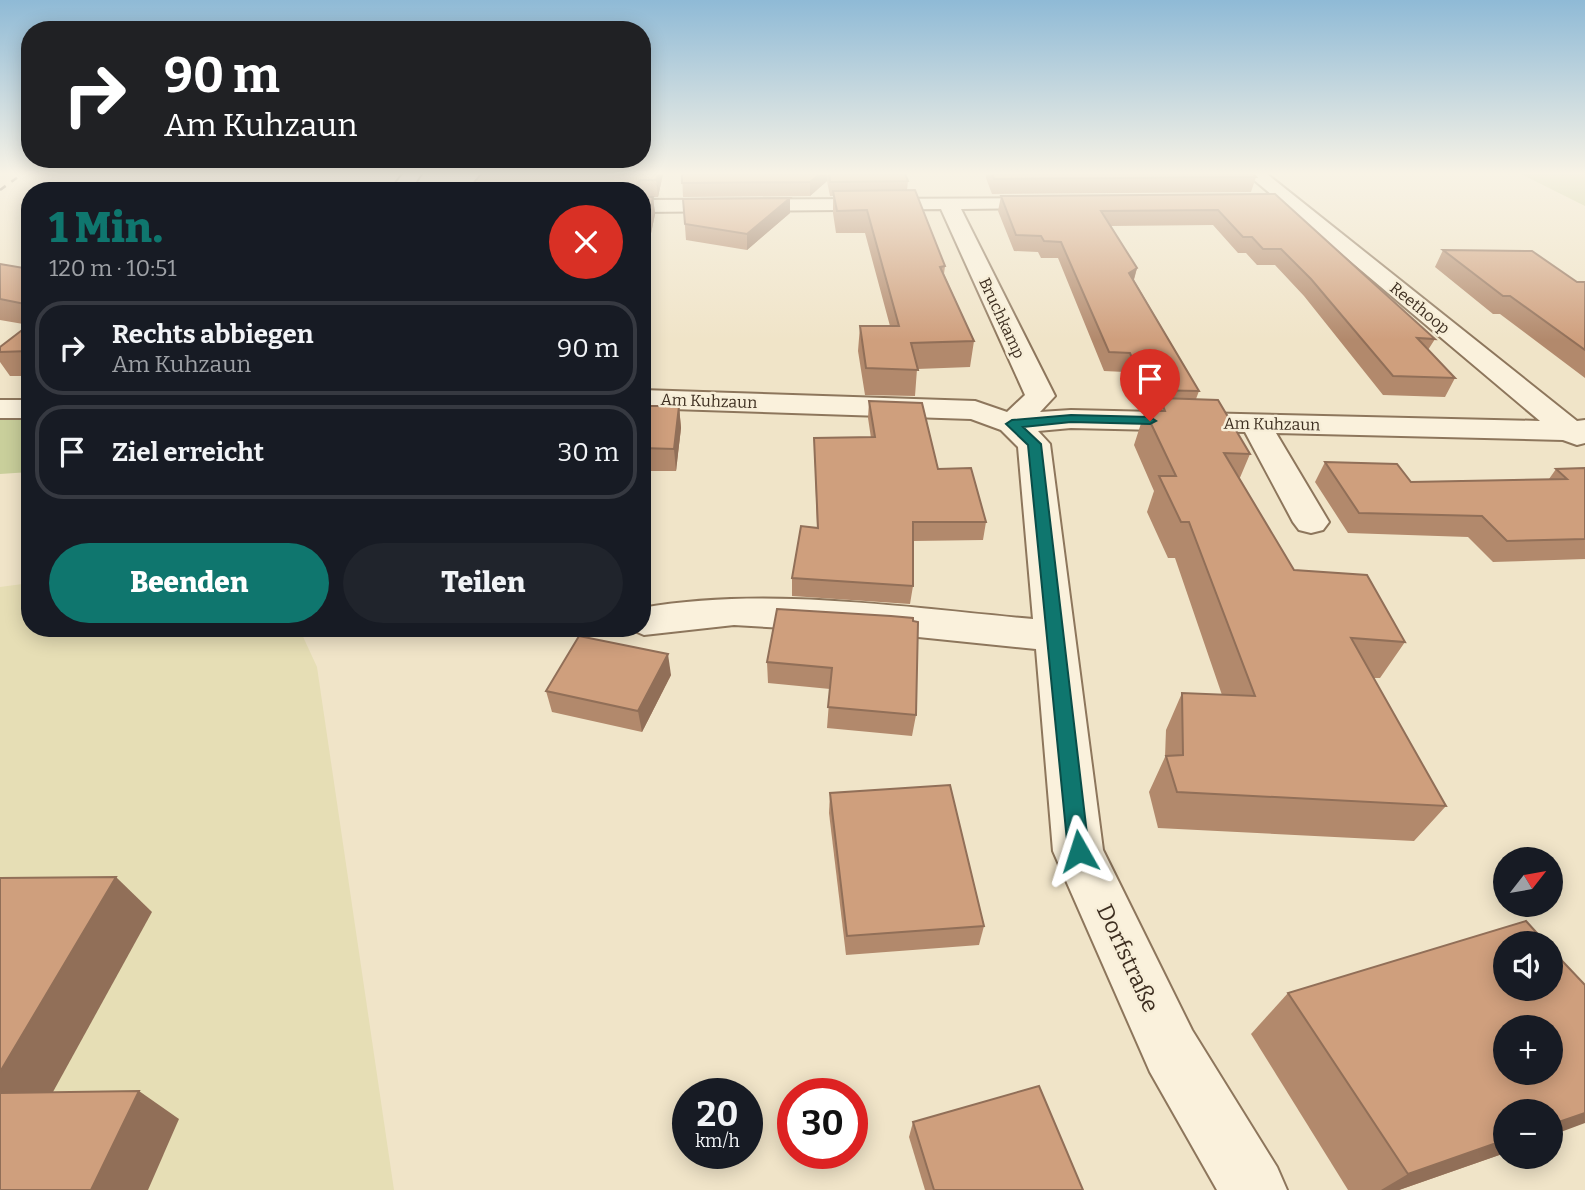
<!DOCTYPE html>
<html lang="de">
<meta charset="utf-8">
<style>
:root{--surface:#171b24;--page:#20242c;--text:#f1f3f6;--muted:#9ea1a6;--line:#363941;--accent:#0f766e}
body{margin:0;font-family:Bitter,serif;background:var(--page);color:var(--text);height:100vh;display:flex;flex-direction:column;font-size:26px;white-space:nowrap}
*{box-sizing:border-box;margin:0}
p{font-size:23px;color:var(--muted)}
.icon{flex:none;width:38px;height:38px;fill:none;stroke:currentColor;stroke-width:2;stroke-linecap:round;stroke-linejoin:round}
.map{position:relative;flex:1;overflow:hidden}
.panel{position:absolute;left:21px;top:182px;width:630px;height:455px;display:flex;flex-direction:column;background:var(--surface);border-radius:28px;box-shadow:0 4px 18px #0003}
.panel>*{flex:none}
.hud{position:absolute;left:21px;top:21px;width:630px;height:147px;border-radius:28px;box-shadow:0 4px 18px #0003;background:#202124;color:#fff;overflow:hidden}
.needle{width:46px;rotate:59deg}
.controls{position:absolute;left:1493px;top:847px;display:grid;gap:14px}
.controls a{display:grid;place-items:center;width:70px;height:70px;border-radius:50%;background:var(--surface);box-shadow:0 4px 18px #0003;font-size:35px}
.speed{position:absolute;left:672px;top:1078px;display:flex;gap:14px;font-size:35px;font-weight:700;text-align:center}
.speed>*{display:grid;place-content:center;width:91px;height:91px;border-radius:50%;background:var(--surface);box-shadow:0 4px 18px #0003;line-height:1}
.speed small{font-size:18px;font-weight:400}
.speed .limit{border:10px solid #d22;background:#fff;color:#111}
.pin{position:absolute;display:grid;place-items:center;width:60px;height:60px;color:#fff;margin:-72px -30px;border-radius:50% 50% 50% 0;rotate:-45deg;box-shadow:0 0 7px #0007}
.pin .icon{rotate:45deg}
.me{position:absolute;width:77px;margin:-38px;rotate:354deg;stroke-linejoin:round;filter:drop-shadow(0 0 5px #0008)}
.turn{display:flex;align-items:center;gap:24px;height:147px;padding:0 28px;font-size:32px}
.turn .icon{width:91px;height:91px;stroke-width:2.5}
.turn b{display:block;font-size:49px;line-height:60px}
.round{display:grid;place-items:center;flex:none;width:74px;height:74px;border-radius:37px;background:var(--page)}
.summary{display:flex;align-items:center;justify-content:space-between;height:119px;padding:0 28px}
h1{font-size:42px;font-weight:800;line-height:52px;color:var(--accent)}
.button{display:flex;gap:14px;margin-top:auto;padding:14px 28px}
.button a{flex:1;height:80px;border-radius:42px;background:var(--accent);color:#fff;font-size:28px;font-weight:800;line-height:80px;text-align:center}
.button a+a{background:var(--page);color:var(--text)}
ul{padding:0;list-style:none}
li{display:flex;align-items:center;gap:21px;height:94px;margin:0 14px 10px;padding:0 14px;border:4px solid var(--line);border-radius:28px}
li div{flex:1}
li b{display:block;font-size:26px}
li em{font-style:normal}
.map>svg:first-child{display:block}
.farmland{fill:#e6deb5}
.green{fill:#c9cf9b}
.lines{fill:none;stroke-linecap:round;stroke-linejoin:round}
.minor-casing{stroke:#8d765c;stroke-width:4}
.minor{fill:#faf1dc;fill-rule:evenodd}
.rail{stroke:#3d2e20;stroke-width:2.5;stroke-dasharray:7 7;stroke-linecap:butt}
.wall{fill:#b2896c}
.shaded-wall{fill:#916f58}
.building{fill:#cf9f7d;stroke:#916f58;stroke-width:2;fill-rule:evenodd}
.route{fill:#0f766e;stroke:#0a4d48;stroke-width:2}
.labels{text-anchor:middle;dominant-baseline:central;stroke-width:5;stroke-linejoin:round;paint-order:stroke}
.far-street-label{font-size:16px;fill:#3d2e20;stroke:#f7eed8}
.near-street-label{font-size:23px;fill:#3d2e20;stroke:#f7eed8}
</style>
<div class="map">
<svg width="1585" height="1190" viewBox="0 0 1585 1190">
<rect width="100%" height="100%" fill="#f0e4c8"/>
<path class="farmland" d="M 30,583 L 30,628 L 299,628 L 317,667 L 394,1190 L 0,1190 L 0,587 Z"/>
<g class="green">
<path d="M 1521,174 L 1585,174 L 1585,206 Z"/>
<path d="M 0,417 L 30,418 L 30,472 L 0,474 Z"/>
</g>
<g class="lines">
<g class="minor-casing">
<g id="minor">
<path d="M 403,174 L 421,174 L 410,191 L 390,191 Z"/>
<path d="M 1247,174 L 1267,174 L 1577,421 L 1585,420 L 1585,443 L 1577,445 L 1563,440 L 1276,433 L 1329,522 L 1323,530 L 1311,533 L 1299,530 L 1293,522 L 1245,432 L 1071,428 L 1038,431 L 1050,444 L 1103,850 L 1192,1030 L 1277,1167 L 1287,1190 L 1217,1190 L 1150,1072 L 1053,851 L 1036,649 L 889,634 L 734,625 L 644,635 L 628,628 L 642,628 L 642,608 C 768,586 907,608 1033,619 L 1018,447 L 1001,430 L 971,419 L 642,408 L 642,390 L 975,401 L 1007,412 L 1025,395 L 941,209 L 642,212 L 642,200 L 1058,198 L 1061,202 L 1058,206 L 1051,208 L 961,209 L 1055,396 L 1040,412 L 1071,410 L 1540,421 Z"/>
<rect x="0" y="400" width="30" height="18"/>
</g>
</g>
<use href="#minor" class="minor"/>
<path class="rail" d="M 0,190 L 22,174"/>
</g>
<g class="wall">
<path d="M 481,174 L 663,174 L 658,197 L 653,197 L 655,214 L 642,277 L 642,191 L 425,191 L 472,185 Z"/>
<path d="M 682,174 L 905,174 L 908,181 L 907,190 L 945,266 L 944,274 L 974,341 L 970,367 L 917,369 L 915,396 L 865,395 L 858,351 L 860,326 L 890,326 L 865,233 L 836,233 L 833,213 L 833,196 L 830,196 L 827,181 L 810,196 L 683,197 Z"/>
<path d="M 986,174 L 1253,174 L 1256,177 L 1251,192 L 992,194 L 986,178 Z"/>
<path d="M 1275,194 L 1435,339 L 1428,350 L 1455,378 L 1445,397 L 1383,395 L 1304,296 L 1275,265 L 1257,265 L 1246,253 L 1238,253 L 1213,225 L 1111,226 L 1137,268 L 1134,280 L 1199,391 L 1196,399 L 1250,454 L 1239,480 L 1294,570 L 1405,642 L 1380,678 L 1373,678 L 1446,806 L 1414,841 L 1158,828 L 1149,792 L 1165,757 L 1166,730 L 1182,693 L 1222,695 L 1175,558 L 1168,558 L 1147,512 L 1154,491 L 1134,445 L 1145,411 L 1156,411 L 1156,409 L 1140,409 L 1125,372 L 1104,371 L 1058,258 L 1041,258 L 1038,252 L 1014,251 L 998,211 L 1001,196 Z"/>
<path d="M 790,198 L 790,213 L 747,250 L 686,240 L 683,199 Z"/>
<path d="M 1443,250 L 1577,282 L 1585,282 L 1585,378 L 1500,314 L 1493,314 L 1435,267 Z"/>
<path d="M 0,264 L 30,269 L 30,376 L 10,376 L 0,362 L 0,347 L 29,325 L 0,320 Z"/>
<path d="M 869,401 L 938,469 L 986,522 L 983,540 L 913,541 L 913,586 L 910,604 L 792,596 L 792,578 L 817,528 L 814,438 L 871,438 L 868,418 Z"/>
<path d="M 642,406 L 679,406 L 681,428 L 676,471 L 642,471 Z"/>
<path d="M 1325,462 L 1411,482 L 1549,479 L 1556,469 L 1585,468 L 1585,559 L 1493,562 L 1468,537 L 1348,533 L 1315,482 Z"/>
<path d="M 777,609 L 916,715 L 912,736 L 827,728 L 830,689 L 768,683 L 767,662 Z"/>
<path d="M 671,675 L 642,732 L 552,712 L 546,691 Z"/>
<path d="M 830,793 L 984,926 L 979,945 L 846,955 L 829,813 Z"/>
<path d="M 1288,993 L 1505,1153 L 1399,1190 L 1348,1190 L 1251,1034 Z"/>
<path d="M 913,1122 L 1083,1190 L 925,1190 L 909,1137 Z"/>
</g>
<g class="shaded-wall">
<path d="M 658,174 L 663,174 L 658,197 L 656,180 Z"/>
<path d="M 820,174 L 827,174 L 827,181 L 810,196 L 810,182 Z"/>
<path d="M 640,180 L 641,191 L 638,191 L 637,183 Z"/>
<path d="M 653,197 L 655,214 L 642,277 L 642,247 Z"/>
<path d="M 790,198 L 790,213 L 747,250 L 747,234 Z"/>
<path d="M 1137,268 L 1132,285 L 1129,273 Z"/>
<path d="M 679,406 L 681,428 L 676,471 L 674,449 Z"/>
<path d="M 668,654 L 671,675 L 642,732 L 638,711 Z"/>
<path d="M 116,877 L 152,912 L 37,1121 L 0,1100 L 0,1072 Z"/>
<path d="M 139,1091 L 179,1119 L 148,1190 L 91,1190 Z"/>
<path d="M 1585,1113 L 1585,1123 L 1550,1136 L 1550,1125 Z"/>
<path d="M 1505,1140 L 1505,1153 L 1399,1190 L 1381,1190 L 1408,1174 Z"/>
</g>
<g class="building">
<path d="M 481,174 L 658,174 L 656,180 L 640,180 L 637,183 L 638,191 L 425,191 L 428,186 L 472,185 Z"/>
<path d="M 682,174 L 820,174 L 810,182 L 682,183 Z"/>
<path d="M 829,174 L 905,174 L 908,181 L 830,182 Z"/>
<path d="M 992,174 L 1253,174 L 1256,177 L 994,179 Z"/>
<path d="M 322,187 L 319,191 L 275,191 L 278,188 Z"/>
<path d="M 915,190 L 945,266 L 940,267 L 974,341 L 911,343 L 918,370 L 866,368 L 860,326 L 899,326 L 867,210 L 837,211 L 833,191 Z"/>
<path d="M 1275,194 L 1435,339 L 1417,338 L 1455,378 L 1393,376 L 1311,279 L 1281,249 L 1263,249 L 1252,237 L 1243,237 L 1218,210 L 1101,211 L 1137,268 L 1129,273 L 1199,391 L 1145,390 L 1130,353 L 1109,352 L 1061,242 L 1044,241 L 1041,236 L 1016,235 L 1001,196 Z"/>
<path d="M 642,197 L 653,197 L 642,247 Z"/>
<path d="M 790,198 L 747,234 L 685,224 L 683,199 Z"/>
<path d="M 1443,250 L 1532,251 L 1577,282 L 1585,282 L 1585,350 L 1510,296 L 1503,296 Z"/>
<path d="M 0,264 L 30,269 L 30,305 L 0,299 Z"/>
<path d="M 30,324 L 30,351 L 0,352 L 0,347 Z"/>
<path d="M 1160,398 L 1218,400 L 1250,454 L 1224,453 L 1294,570 L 1367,575 L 1405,642 L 1351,638 L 1446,806 L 1177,792 L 1166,756 L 1183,755 L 1182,693 L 1255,696 L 1189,522 L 1181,522 L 1159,476 L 1176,476 L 1145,411 L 1165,411 Z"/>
<path d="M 869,401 L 922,403 L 938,469 L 971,468 L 986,522 L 913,522 L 913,586 L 792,578 L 801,526 L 818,528 L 814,438 L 875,437 Z"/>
<path d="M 642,406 L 679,406 L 674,449 L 642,448 Z"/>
<path d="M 1325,462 L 1397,464 L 1411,482 L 1567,479 L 1556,469 L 1585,468 L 1585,539 L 1507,541 L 1482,516 L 1359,513 Z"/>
<path d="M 777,609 L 891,616 L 913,618 L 913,621 L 918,622 L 916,715 L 828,707 L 832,668 L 767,662 Z"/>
<path d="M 579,636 L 668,654 L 638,711 L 546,691 Z"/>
<path d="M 950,785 L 984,926 L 847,936 L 830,793 Z"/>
<path d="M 116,877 L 0,1072 L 0,878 Z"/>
<path d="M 1526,921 L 1546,943 L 1505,943 L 1505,989 L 1550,989 L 1550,948 L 1585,985 L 1585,1113 L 1550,1125 L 1550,1111 L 1505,1111 L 1505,1140 L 1408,1174 L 1288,993 ZM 1505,1027 L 1550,1027 L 1550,1073 L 1505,1073 Z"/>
<path d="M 1039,1086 L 1083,1190 L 934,1190 L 913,1122 Z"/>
<path d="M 139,1091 L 91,1190 L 0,1190 L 0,1093 Z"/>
</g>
<linearGradient id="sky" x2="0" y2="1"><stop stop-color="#8fbad6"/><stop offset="0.51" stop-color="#f8f3e6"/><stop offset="1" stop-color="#f8f3e6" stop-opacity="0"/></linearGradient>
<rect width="1585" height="340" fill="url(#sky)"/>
<path class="route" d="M 1071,415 L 1150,417 L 1156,421 L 1150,424 L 1071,422 L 1023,427 L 1041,444 L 1089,851 L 1086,857 L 1079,860 L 1071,857 L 1068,851 L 1028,445 L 1006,424 L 1012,420 Z"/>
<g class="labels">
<g class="far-street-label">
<text transform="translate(1420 308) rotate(39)">Reethoop</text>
<text transform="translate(1002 318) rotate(65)">Bruchkamp</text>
<text transform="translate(709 401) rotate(2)">Am Kuhzaun</text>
<text transform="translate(1272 424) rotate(1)">Am Kuhzaun</text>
</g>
<g class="near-street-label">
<text transform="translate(1128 958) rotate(65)">Dorfstraße</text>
</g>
</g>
</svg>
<div class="controls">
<a><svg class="needle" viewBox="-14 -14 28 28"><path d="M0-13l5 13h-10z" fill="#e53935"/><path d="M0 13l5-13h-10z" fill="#9ea1a6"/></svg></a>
<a><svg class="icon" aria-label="sound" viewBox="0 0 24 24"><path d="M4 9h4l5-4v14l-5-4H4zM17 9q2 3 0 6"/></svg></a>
<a>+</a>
<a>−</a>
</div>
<div class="speed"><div>20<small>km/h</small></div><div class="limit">30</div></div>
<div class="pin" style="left:1150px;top:421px;background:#d93025"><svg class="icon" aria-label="arrive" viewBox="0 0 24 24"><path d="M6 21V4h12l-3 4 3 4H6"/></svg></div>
<svg class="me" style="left:1079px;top:851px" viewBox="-20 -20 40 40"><path d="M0-17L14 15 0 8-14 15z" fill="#0f766e" stroke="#fff" stroke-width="4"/></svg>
<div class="hud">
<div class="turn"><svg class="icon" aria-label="right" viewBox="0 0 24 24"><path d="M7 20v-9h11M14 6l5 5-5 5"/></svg><div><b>90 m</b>Am Kuhzaun</div></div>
</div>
<section class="panel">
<div class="summary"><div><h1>1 Min.</h1><p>120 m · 10:51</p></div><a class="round" style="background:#d93025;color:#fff"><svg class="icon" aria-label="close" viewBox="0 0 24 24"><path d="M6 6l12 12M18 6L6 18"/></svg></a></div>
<ul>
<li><svg class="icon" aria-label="right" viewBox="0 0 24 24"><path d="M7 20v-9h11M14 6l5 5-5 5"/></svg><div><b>Rechts abbiegen</b><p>Am Kuhzaun</p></div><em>90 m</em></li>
<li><svg class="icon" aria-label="arrive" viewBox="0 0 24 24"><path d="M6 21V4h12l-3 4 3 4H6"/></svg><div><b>Ziel erreicht</b></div><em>30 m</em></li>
</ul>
<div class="button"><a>Beenden</a><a>Teilen</a></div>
</section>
</div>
